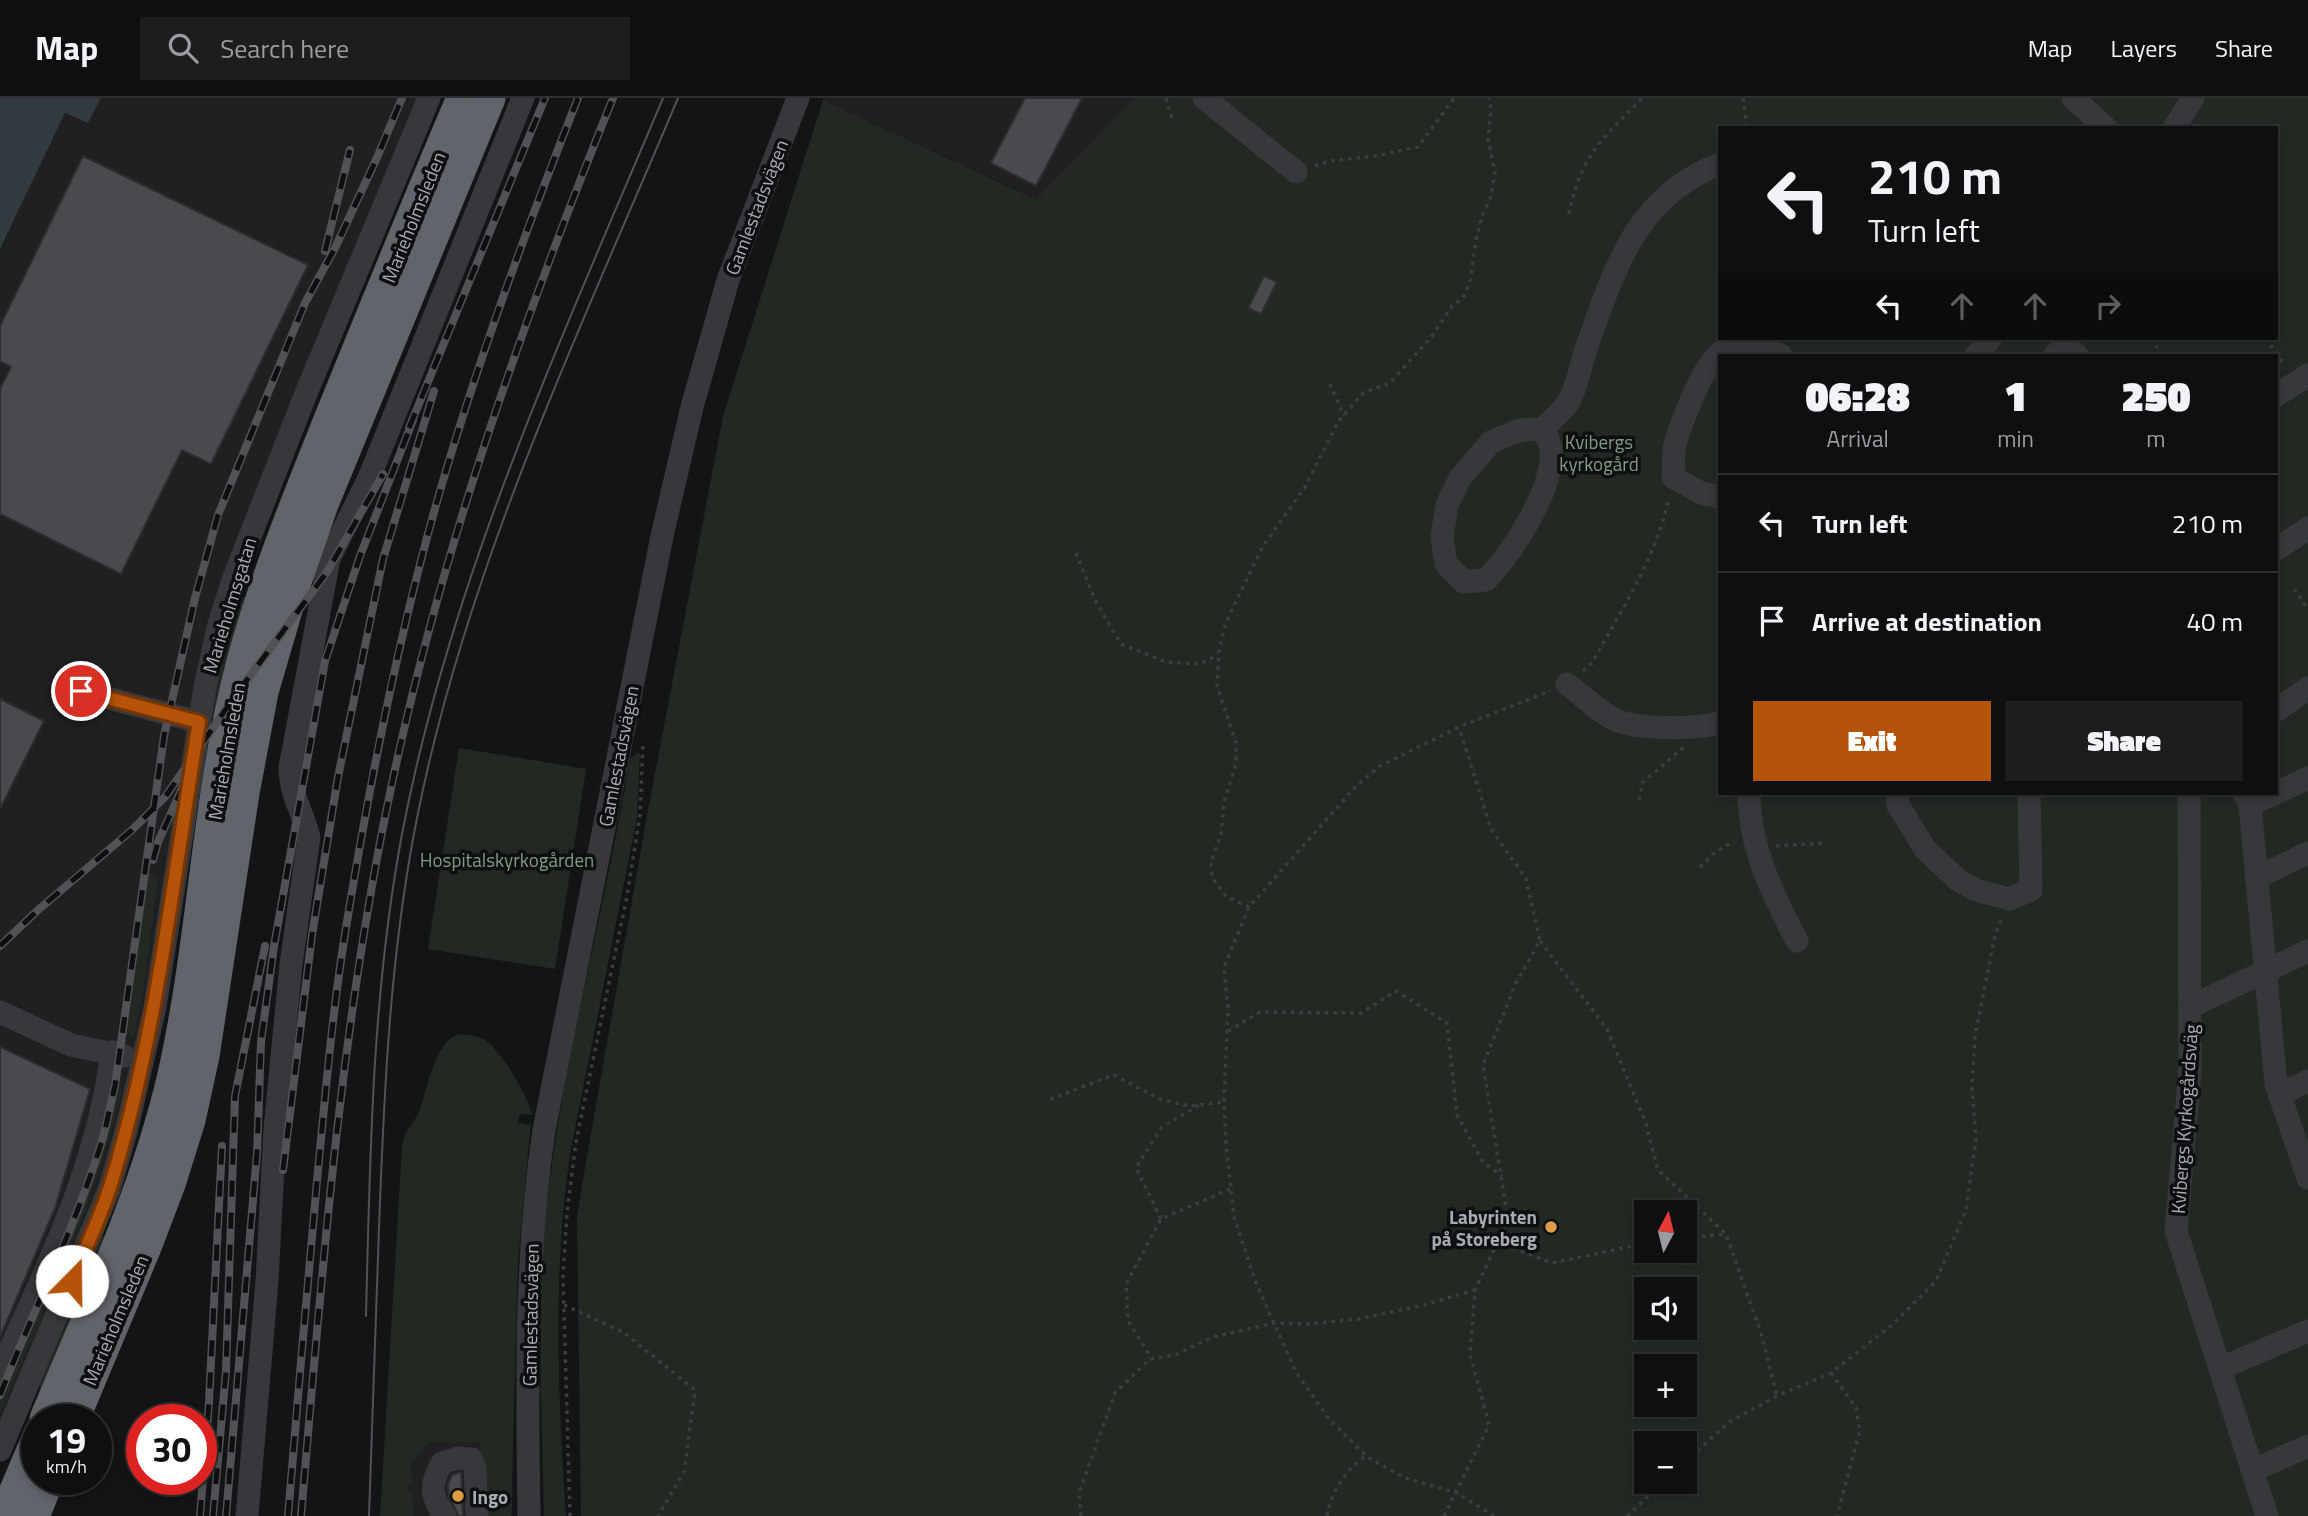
<!DOCTYPE html>
<meta charset="utf-8">
<style>
:root{--surface:#0e0f10;--page:#1c1d1e;--text:#f1f3f6;--muted:#9b9c9f;--line:#2e2f30;--accent:#b45309}
body{margin:0;font-family:"Titillium Web",sans-serif;background:var(--page);color:var(--text);height:100vh;display:flex;flex-direction:column;font-size:26px;white-space:nowrap}
*{box-sizing:border-box;margin:0}
p{font-size:23px;color:var(--muted)}
.icon{flex:none;width:38px;height:38px;fill:none;stroke:currentColor;stroke-width:2;stroke-linecap:round;stroke-linejoin:round}
.map{position:relative;flex:1;overflow:hidden}
.details{position:absolute;left:1718px;top:256px;width:560px;height:441px;display:flex;flex-direction:column;background:var(--surface);border-radius:0px;box-shadow:0 4px 10px #0003,0 0 0 2px var(--line)}
.details>*{flex:none}
.top-card{position:absolute;left:1718px;top:28px;width:560px;height:214px;border-radius:0px;box-shadow:0 4px 10px #0003,0 0 0 2px var(--line);background:#0e0f10;color:var(--text);overflow:hidden}
.needle{width:46px;rotate:7deg}
.tools{position:absolute;left:1634px;top:1102px;display:grid;gap:14px}
.tools a{display:grid;place-items:center;width:63px;height:63px;border-radius:0px;background:var(--surface);box-shadow:0 4px 10px #0003,0 0 0 2px var(--line);font-size:35px}
.speed{position:absolute;left:21px;top:1306px;display:flex;gap:14px;font-size:35px;font-weight:700;text-align:center}
.speed>*{display:grid;place-content:center;width:91px;height:91px;border-radius:50%;background:var(--surface);box-shadow:0 4px 10px #0003,0 0 0 2px var(--line);line-height:1}
.speed small{font-size:18px;font-weight:400}
.speed .limit{border:10px solid #d22;background:#fff;color:#111}
.pin{position:absolute;display:grid;place-items:center;width:60px;height:60px;color:#fff;margin:-30px;border:4px solid #fff;border-radius:50%;box-shadow:0 2px 7px #0007}
.me{position:absolute;width:77px;margin:-38px;rotate:22deg;stroke-linejoin:round;filter:drop-shadow(0 0 5px #0008)}
.turn{display:flex;align-items:center;gap:24px;height:147px;padding:0 35px;font-size:32px}
.turn .icon{width:91px;height:91px;stroke-width:2.5}
.turn b{display:block;font-size:49px;line-height:60px}
.lanes{display:flex;align-items:center;height:66px;padding:0 35px;background:#0003;justify-content:center;gap:35px;direction:ltr}
.lanes .off{opacity:.35}
.eta{display:flex;justify-content:space-evenly;align-items:center;height:119px;text-align:center}
.eta b{font-size:42px;font-weight:800;line-height:49px}
.primary-button{display:flex;gap:14px;margin-top:auto;padding:14px 35px}
.primary-button a{flex:1;height:80px;border-radius:0px;background:var(--accent);color:#fff;font-size:28px;font-weight:800;line-height:80px;text-align:center}
.primary-button a+a{background:var(--page);color:var(--text)}
ul{padding:0;list-style:none}
li{display:flex;align-items:center;gap:21px;height:98px;padding:0 35px;border-top:2px solid var(--line)}
li div{flex:1}
li b{display:block;font-size:26px}
li em{font-style:normal}
header{display:flex;align-items:center;gap:42px;box-sizing:border-box;height:98px;padding:0 35px;background:var(--surface);border-bottom:2px solid var(--line)}
header strong{font-size:33px}
nav{display:flex;gap:38px;margin-inline-start:auto;font-size:24px}
.search{width:490px;height:63px;background:var(--page);display:flex;align-items:center;gap:18px;box-sizing:border-box;padding:0 24px;border-radius:0px;color:var(--muted);font-size:26px}
.map>svg:first-child{display:block}
.built{fill:#202022}
.green{fill:#222923;fill-rule:evenodd}
.water{fill:#323b40}
.building{fill:#484a4d;stroke:#2e2e31;stroke-width:2}
.lines{fill:none;stroke-linecap:round;stroke-linejoin:round}
.path{stroke:#3b3d40;stroke-width:3.5;stroke-dasharray:3.5 5;stroke-linecap:butt}
.minor{stroke:#37383b;stroke-width:23}
.highway{stroke:#61646a;stroke-width:33}
.tram{stroke:#505256;stroke-width:2}
.rail-casing{stroke:#505256;stroke-width:8}
.rail{stroke:#0e0f10;stroke-width:5;stroke-dasharray:16;stroke-linecap:butt}
.route-casing{stroke:#753606;stroke-width:18}
.route{stroke:#b45309;stroke-width:12}
.poi-dot{fill:#db9d45;stroke:#0e0f10;stroke-width:2.5}
.labels{text-anchor:middle;dominant-baseline:central;stroke-width:7;stroke-linejoin:round;paint-order:stroke}
.street-label{font-size:19px;fill:#a7acb4;stroke:#0e0f10}
.park-label{font-size:19px;fill:#809c80;stroke:#0e0f10}
.poi-label{font-size:19px;font-weight:bold;fill:#a7acb4;stroke:#0e0f10;text-anchor:end}
</style>
<header>
<strong>Map</strong>
<div class="search"><svg class="icon" aria-label="search" viewBox="0 0 24 24"><circle cx="10" cy="10" r="6"/><path d="M15 15l6 6"/></svg>Search here</div>
<nav><a>Map</a><a>Layers</a><a>Share</a></nav>
</header>
<div class="map">
<svg width="2308" height="1418" viewBox="0 0 2308 1418">
<rect width="100%" height="100%" fill="#131415"/>
<g class="built">
<path d="M 101,0 L 423,0 L 244,436 L 168,782 L 120,1033 L 0,1339 L 0,151 L 65,15 L 88,25 Z"/>
<path d="M 824,0 L 1134,0 L 1037,101 L 823,2 Z"/>
<path d="M 387,1331 L 513,1336 L 512,1418 L 383,1418 Z"/>
</g>
<g class="green">
<path d="M 1134,0 L 2308,0 L 2308,1418 L 581,1418 L 577,1119 L 586,1064 L 648,712 L 723,318 L 823,2 L 1036,101 ZM 1720,30 L 2277,30 L 2277,240 L 1720,240 ZM 1720,257 L 2277,257 L 2277,695 L 1720,695 ZM 1647,1115 L 1685,1115 L 1685,1153 L 1647,1153 ZM 1647,1192 L 1685,1192 L 1685,1230 L 1647,1230 ZM 1647,1269 L 1685,1269 L 1685,1307 L 1647,1307 ZM 1647,1346 L 1685,1346 L 1685,1384 L 1647,1384 Z"/>
<path d="M 244,499 L 247,499 L 216,615 L 210,623 L 207,623 L 238,503 Z"/>
<path d="M 459,650 L 586,671 L 555,871 L 428,851 Z"/>
<path d="M 638,655 L 640,655 L 637,720 L 571,1051 C 552,1172 558,1297 566,1418 L 544,1418 C 542,1314 535,1208 547,1105 C 564,955 606,809 630,660 Z"/>
<path d="M 142,772 L 152,775 L 158,782 L 142,902 L 134,939 L 120,935 L 119,931 Z"/>
<path d="M 458,936 C 467,937 476,937 485,942 C 501,952 528,998 532,1017 L 520,1016 L 518,1025 L 529,1027 L 531,1024 L 518,1163 L 511,1418 L 483,1418 L 480,1345 L 429,1344 L 411,1365 L 412,1385 L 408,1385 L 407,1393 L 412,1394 L 413,1418 L 380,1418 L 402,1049 C 403,1044 404,1037 407,1033 C 410,1026 417,1021 419,1014 C 427,993 434,945 458,936 Z"/>
<path d="M 112,990 L 122,992 C 96,1105 44,1211 0,1316 L 0,1279 Z"/>
<path d="M 101,1138 L 107,1138 L 43,1293 L 39,1289 Z"/>
</g>
<path class="water" d="M 0,0 L 101,0 L 88,25 L 65,15 L 0,151 Z"/>
<g class="building">
<path d="M 1025,0 L 1082,0 L 1036,88 L 991,65 Z"/>
<path d="M 83,58 L 308,167 L 211,366 L 182,352 L 121,476 L 0,416 L 0,291 L 11,269 L 0,263 L 0,228 Z"/>
<path d="M 1264,178 L 1277,184 L 1261,216 L 1248,210 Z"/>
<path d="M 0,601 L 44,623 L 0,711 Z"/>
<path d="M 0,949 L 90,991 L 55,1110 L 0,1239 Z"/>
<path d="M 461,1374 L 463,1418 L 459,1418 L 449,1399 L 448,1387 L 452,1377 Z"/>
</g>
<g class="lines">
<g class="path">
<path d="M 1166,0 L 1173,24"/>
<path d="M 1743,0 L 1747,30"/>
<path d="M 1315,68 L 1330,63 L 1375,58 L 1418,49 L 1454,0"/>
<path d="M 1569,116 C 1581,56 1602,42 1642,0"/>
<path d="M 2151,240 L 2162,257"/>
<path d="M 2266,240 L 2284,267"/>
<path d="M 1330,286 L 1344,318"/>
<path d="M 1076,455 L 1096,504 L 1121,546 L 1166,564 L 1200,566 L 1218,557"/>
<path d="M 2294,491 L 2308,512"/>
<path d="M 1583,573 L 1592,565 C 1621,512 1657,459 1669,399"/>
<path d="M 1639,702 L 1643,684 L 1684,649"/>
<path d="M 1776,748 L 1824,745"/>
<path d="M 1700,769 L 1713,756 L 1734,743"/>
<path d="M 1249,809 L 1227,799 L 1212,780 L 1211,763 L 1221,737 L 1224,704 L 1236,667 L 1236,645 L 1217,588 L 1219,552 L 1226,524 L 1263,448 L 1305,389 L 1338,324 L 1363,295 L 1390,285 L 1433,237 L 1452,208 L 1463,200 L 1470,184 L 1476,142 L 1482,118 L 1490,101 L 1495,75 L 1488,41 L 1491,12 L 1489,0"/>
<path d="M 1540,843 L 1607,931 L 1646,1026 L 1658,1072 L 1726,1136 L 1761,1235 L 1777,1298"/>
<path d="M 1228,933 L 1260,914 L 1361,915 L 1396,893 L 1447,925 L 1457,1017 L 1483,1064 L 1502,1078"/>
<path d="M 1050,1001 L 1114,977 L 1160,1001 L 1189,1008 L 1224,1004"/>
<path d="M 1230,1091 L 1161,1121 L 1126,1186 L 1128,1223 L 1152,1261 L 1177,1256 L 1213,1239 L 1274,1225 L 1307,1226 L 1358,1221 L 1424,1207 L 1475,1192"/>
<path d="M 1161,1121 L 1136,1070 L 1161,1030 L 1199,1007"/>
<path d="M 1685,1140 L 1725,1136"/>
<path d="M 1497,1144 L 1552,1165 L 1647,1145"/>
<path d="M 564,1207 L 623,1234 L 695,1292 L 684,1374 L 658,1418"/>
<path d="M 1831,1275 L 1856,1310 L 1860,1332 L 1837,1418"/>
<path d="M 1685,1364 L 1729,1324 L 1777,1298 L 1831,1275 L 1892,1227 L 1936,1183 L 1966,1112 L 1976,1041 L 1972,989 L 1975,938 L 1995,837 L 2002,819"/>
<path d="M 570,1418 L 563,1179 L 567,1114 L 576,1044 L 627,798 L 640,717 L 643,643"/>
<path d="M 1081,1418 L 1079,1395 L 1115,1295 L 1151,1260"/>
<path d="M 1327,1418 C 1331,1394 1346,1371 1366,1358"/>
<path d="M 1444,1418 L 1489,1327 L 1470,1256 L 1475,1192 L 1508,1122 L 1483,967 L 1516,885 L 1540,843 L 1526,781 L 1491,731 L 1459,629"/>
<path d="M 1494,1418 L 1457,1395 L 1405,1380 L 1366,1358 L 1329,1321 L 1296,1274 L 1256,1185 L 1234,1119 L 1226,1047 L 1224,1004 L 1228,910 L 1224,869 L 1249,809 L 1357,687 L 1380,668 L 1459,629 L 1550,593"/>
<path d="M 1627,1418 L 1663,1384"/>
</g>
<g class="minor">
<path d="M 1204,0 L 1296,74"/>
<path d="M 2073,0 L 2106,30"/>
<path d="M 2174,30 L 2193,0"/>
<path d="M 1976,257 L 1991,240"/>
<path d="M 2055,257 L 2059,252 L 2068,251 L 2077,257"/>
<path d="M 2277,297 L 2308,277"/>
<path d="M 1543,331 C 1546,337 1550,345 1551,351 C 1555,390 1512,455 1486,482 L 1464,484 L 1446,466 L 1442,439 L 1447,407 L 1460,380 L 1491,344 L 1520,332 L 1543,331 C 1551,322 1563,313 1569,303 C 1577,288 1581,267 1586,251 C 1614,173 1635,98 1720,66"/>
<path d="M 1720,399 L 1701,395 L 1673,379 C 1674,369 1673,356 1675,346 C 1681,326 1704,263 1722,254 C 1739,246 1765,248 1781,257"/>
<path d="M 2277,451 L 2308,430"/>
<path d="M 1567,586 C 1581,596 1601,616 1616,622 C 1638,632 1697,631 1720,625"/>
<path d="M 81,593 L 199,624"/>
<path d="M 2277,612 L 2308,590"/>
<path d="M 1749,695 C 1749,749 1773,797 1797,843"/>
<path d="M 1897,695 L 1898,707 L 1925,751 L 1958,782 L 1976,792 L 2009,801 L 2031,792 L 2029,695"/>
<path d="M 2189,695 L 2190,972 L 2176,1133 L 2267,1418"/>
<path d="M 2244,695 L 2250,707 L 2276,986 L 2308,1080"/>
<path d="M 2250,707 L 2308,680"/>
<path d="M 2256,780 L 2308,755"/>
<path d="M 2192,908 L 2308,853"/>
<path d="M 0,914 L 71,947 L 124,958"/>
<path d="M 2280,996 L 2308,983"/>
<path d="M 2221,1270 L 2308,1233"/>
<path d="M 0,1273 C 47,1170 98,1068 112,954"/>
<path d="M 0,1352 L 109,1092 L 126,1034 L 155,909 L 205,589 L 219,526 L 233,482 L 305,298 L 429,0"/>
<path d="M 2254,1372 L 2308,1348"/>
<path d="M 247,1418 L 267,1183 L 275,1031 L 291,866 L 309,739 C 303,715 290,695 290,670 L 329,461 L 369,380 L 523,0"/>
<path d="M 445,1418 C 430,1398 430,1386 442,1365 L 458,1360 L 471,1361 L 475,1370 L 477,1418"/>
<path d="M 529,1418 C 527,1289 525,1160 544,1032 L 662,438 L 692,309 L 728,182 L 798,0"/>
</g>
<g class="highway">
<path d="M 46,1321 C 92,1210 145,1099 173,981 C 205,842 207,698 244,560 C 267,477 300,397 332,317 C 375,211 418,105 463,0"/>
<path d="M 73,1321 L 145,1149 L 169,1086 L 189,1022 L 203,958 L 243,695 L 262,594 L 290,498 L 322,406 L 489,0"/>
<path d="M 5,1418 L 37,1343"/>
<path d="M 33,1418 L 48,1381"/>
</g>
<g class="tram">
<path d="M 366,1218 C 370,1057 372,896 402,736 C 451,479 562,240 663,0"/>
<path d="M 369,1418 C 373,1322 376,1226 379,1130 C 384,993 390,855 417,720 C 467,468 579,235 678,0"/>
</g>
<g class="rail-casing">
<g id="rail">
<path d="M 325,153 L 350,52"/>
<path d="M 409,330 L 545,0"/>
<path d="M 153,762 L 158,744 L 186,682"/>
<path d="M 0,848 L 38,812 L 132,732 L 165,699 L 235,598 L 327,474 L 383,376"/>
<path d="M 283,1072 L 312,837 L 338,679 L 383,461 L 434,293"/>
<path d="M 0,1297 C 33,1213 74,1132 101,1046 C 107,1027 110,1007 115,988 L 164,638 L 195,500 L 218,417 L 305,205 L 335,150 L 376,62 L 402,0"/>
<path d="M 200,1418 L 209,1304 L 222,1048"/>
<path d="M 213,1418 L 226,1273 L 235,998 L 265,848"/>
<path d="M 226,1418 L 257,1055 L 261,944 L 274,848 L 325,563 L 360,458 L 413,322"/>
<path d="M 288,1418 C 297,1306 307,1195 317,1083 C 325,1001 332,917 345,836 C 369,687 398,538 440,393 C 479,259 527,129 578,0"/>
<path d="M 301,1418 C 322,1175 340,930 391,690 C 441,453 522,225 613,0"/>
</g>
</g>
<use href="#rail" class="rail"/>
</g>
<g class="lines">
<g class="route-casing">
<path id="route" d="M 72,1183 C 84,1152 100,1121 110,1089 C 157,938 173,780 199,624 L 81,593"/>
</g>
<use href="#route" class="route"/>
</g>
<g class="poi-dot">
<circle cx="1551" cy="1129" r="7"/>
<circle cx="458" cy="1398" r="7"/>
</g>
<g class="labels">
<g class="street-label">
<text transform="translate(756 109) rotate(-69)">Gamlestadsvägen</text>
<text transform="translate(413 119) rotate(-68)">Marieholmsleden</text>
<text transform="translate(229 507) rotate(-73)">Marieholmsgatan</text>
<text transform="translate(226 653) rotate(-80)">Marieholmsleden</text>
<text transform="translate(618 658) rotate(-79)">Gamlestadsvägen</text>
<text transform="translate(2184 1021) rotate(-86)">Kvibergs Kyrkogårdsväg</text>
<text transform="translate(530 1217) rotate(-89)">Gamlestadsvägen</text>
<text transform="translate(115 1222) rotate(-67)">Marieholmsleden</text>
</g>
<g class="park-label">
<text x="1599" y="343">Kvibergs<tspan x="1599" dy="22">kyrkogård</tspan></text>
<text x="507" y="761">Hospitalskyrkogården</text>
</g>
<g class="poi-label">
<text x="1537" y="1118">Labyrinten<tspan x="1537" dy="22">på Storeberg</tspan></text>
<text x="472" y="1398" text-anchor="start">Ingo</text>
</g>
</g>
</svg>
<div class="tools">
<a><svg class="needle" viewBox="-14 -14 28 28"><path d="M0-13l5 13h-10z" fill="#e53935"/><path d="M0 13l5-13h-10z" fill="#9b9c9f"/></svg></a>
<a><svg class="icon" aria-label="sound" viewBox="0 0 24 24"><path d="M4 9h4l5-4v14l-5-4H4zM17 9q2 3 0 6"/></svg></a>
<a>+</a>
<a>−</a>
</div>
<div class="speed"><div>19<small>km/h</small></div><div class="limit">30</div></div>
<div class="pin" style="left:81px;top:593px;background:#d93025"><svg class="icon" aria-label="arrive" viewBox="0 0 24 24"><path d="M6 21V4h12l-3 4 3 4H6"/></svg></div>
<svg class="me" style="left:72px;top:1183px" viewBox="-20 -20 40 40"><circle r="19" fill="#fff"/><path d="M0-13L10 11 0 6-10 11z" fill="#b45309"/></svg>
<div class="top-card">
<div class="turn"><svg class="icon" aria-label="left" viewBox="0 0 24 24"><path d="M17 20v-9H6M10 6l-5 5 5 5"/></svg><div><b>210 m</b>Turn left</div></div>
<div class="lanes"><svg class="icon" aria-label="left" viewBox="0 0 24 24"><path d="M17 20v-9H6M10 6l-5 5 5 5"/></svg><svg class="icon off" aria-label="ahead" viewBox="0 0 24 24"><path d="M12 20V5M6 11l6-6 6 6"/></svg><svg class="icon off" aria-label="ahead" viewBox="0 0 24 24"><path d="M12 20V5M6 11l6-6 6 6"/></svg><svg class="icon off" aria-label="right" viewBox="0 0 24 24"><path d="M7 20v-9h11M14 6l5 5-5 5"/></svg></div>
</div>
<section class="details">
<div class="eta">
<div><b>06:28</b><p>Arrival</p></div>
<div><b>1</b><p>min</p></div>
<div><b>250</b><p>m</p></div>
</div>
<ul>
<li><svg class="icon" aria-label="left" viewBox="0 0 24 24"><path d="M17 20v-9H6M10 6l-5 5 5 5"/></svg><div><b>Turn left</b></div><em>210 m</em></li>
<li><svg class="icon" aria-label="arrive" viewBox="0 0 24 24"><path d="M6 21V4h12l-3 4 3 4H6"/></svg><div><b>Arrive at destination</b></div><em>40 m</em></li>
</ul>
<div class="primary-button"><a>Exit</a><a>Share</a></div>
</section>
</div>
